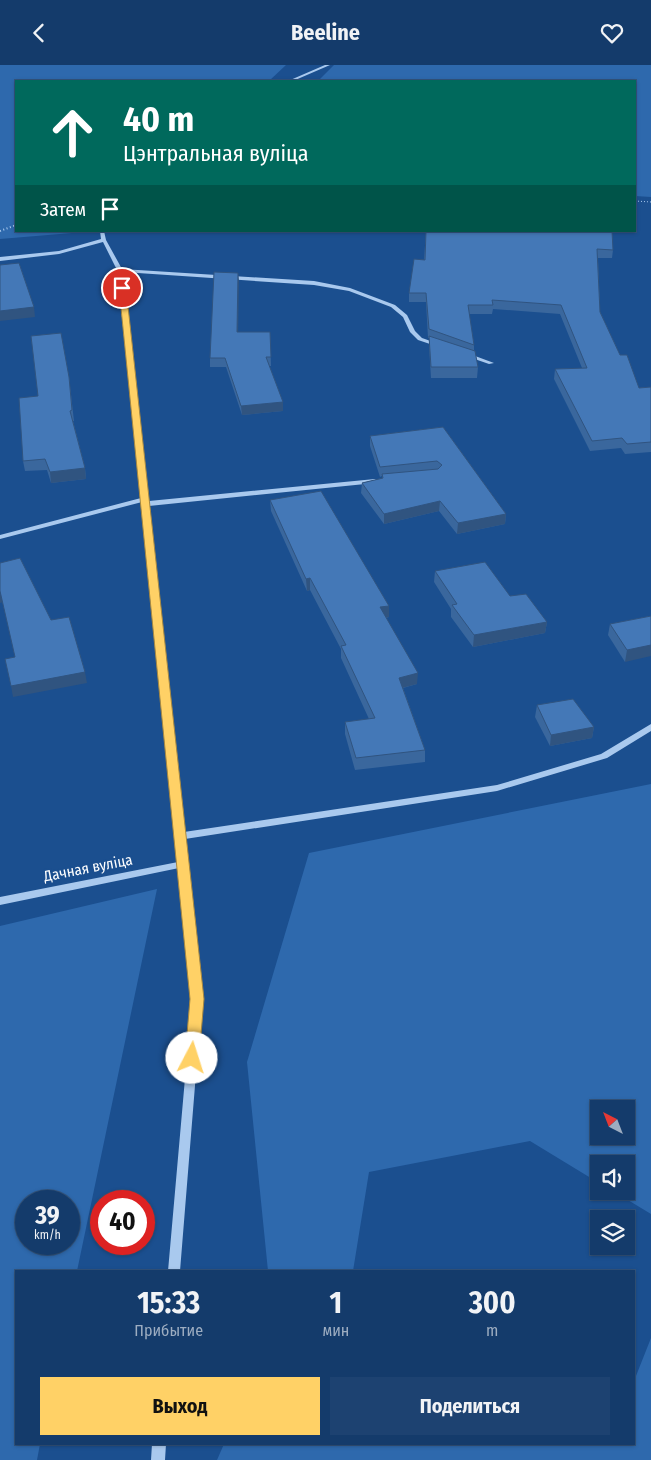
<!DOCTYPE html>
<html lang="ru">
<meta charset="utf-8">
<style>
:root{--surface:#143b6b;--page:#1d4271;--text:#f1f3f6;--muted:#9dadc1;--line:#33557e;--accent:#ffd166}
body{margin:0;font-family:"Fira Sans Condensed",sans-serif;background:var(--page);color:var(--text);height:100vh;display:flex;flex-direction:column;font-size:19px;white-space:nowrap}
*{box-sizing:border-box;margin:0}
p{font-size:16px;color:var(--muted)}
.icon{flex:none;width:28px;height:28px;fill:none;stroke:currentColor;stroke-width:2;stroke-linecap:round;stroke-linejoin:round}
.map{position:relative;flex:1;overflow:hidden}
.details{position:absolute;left:15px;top:1205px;width:620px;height:175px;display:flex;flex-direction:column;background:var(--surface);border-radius:0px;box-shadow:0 1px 4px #0004,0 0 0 1px var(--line)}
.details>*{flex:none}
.banner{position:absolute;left:15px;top:15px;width:621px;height:152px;border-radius:0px;box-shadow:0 1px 4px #0004,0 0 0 1px var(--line);background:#00695c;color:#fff;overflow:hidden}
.needle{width:32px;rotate:318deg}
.tools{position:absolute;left:590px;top:1035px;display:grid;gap:10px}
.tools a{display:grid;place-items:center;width:45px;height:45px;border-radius:0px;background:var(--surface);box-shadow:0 1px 4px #0004,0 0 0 1px var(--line);font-size:25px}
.speed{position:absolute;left:15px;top:1125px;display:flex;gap:10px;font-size:25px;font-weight:700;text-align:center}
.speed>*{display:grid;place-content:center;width:65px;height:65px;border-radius:50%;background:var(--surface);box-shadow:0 1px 4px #0004,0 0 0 1px var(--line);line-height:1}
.speed small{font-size:12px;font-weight:400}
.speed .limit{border:8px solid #d22;background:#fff;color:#111}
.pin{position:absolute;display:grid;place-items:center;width:42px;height:42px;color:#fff;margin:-21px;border:2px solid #fff;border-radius:50%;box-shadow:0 1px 5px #0007}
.me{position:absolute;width:55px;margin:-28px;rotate:5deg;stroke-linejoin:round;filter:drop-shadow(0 0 4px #0008)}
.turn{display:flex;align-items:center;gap:18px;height:105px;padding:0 25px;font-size:22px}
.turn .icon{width:65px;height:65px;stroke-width:2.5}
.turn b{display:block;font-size:35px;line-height:42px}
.then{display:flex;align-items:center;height:48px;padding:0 25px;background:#0003;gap:10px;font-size:19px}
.eta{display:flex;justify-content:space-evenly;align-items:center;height:85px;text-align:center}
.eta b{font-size:30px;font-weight:700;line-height:35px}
.cta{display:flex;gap:10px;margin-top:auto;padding:10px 25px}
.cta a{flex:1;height:58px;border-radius:0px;background:var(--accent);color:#111;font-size:20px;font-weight:700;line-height:58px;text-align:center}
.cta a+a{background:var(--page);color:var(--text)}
header{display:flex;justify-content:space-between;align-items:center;height:65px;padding:0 25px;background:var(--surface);font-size:22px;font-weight:700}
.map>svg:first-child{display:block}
.green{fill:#2e69ad;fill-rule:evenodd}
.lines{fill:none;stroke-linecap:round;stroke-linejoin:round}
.path-far1{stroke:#a9c9ee;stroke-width:1;stroke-dasharray:1 2;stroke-linecap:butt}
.path{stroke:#a9c9ee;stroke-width:2;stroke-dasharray:1 2.5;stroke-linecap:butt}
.minor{fill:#a9c9ee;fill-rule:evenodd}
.wall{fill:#3a679d}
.shaded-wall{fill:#305480}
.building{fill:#4478b7;stroke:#305480}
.route{fill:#ffd166;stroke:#a68842}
.labels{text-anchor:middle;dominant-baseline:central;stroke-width:4;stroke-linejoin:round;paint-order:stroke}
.street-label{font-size:15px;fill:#fff;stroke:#1b4f8f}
</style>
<header><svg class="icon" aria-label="back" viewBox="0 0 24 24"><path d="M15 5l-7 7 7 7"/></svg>Beeline<svg class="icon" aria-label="heart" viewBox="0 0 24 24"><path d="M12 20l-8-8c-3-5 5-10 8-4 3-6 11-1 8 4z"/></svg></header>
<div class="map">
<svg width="651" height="1395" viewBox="0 0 651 1395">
<rect width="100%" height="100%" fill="#1b4f8f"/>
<g class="green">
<path d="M 0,0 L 286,0 L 269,16 L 16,16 L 16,166 L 84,167 L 0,174 Z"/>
<path d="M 334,0 L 651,0 L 651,132 L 635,131 L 635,16 L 318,16 Z"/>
<path d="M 651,719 L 651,1149 L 613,1126 L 626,1126 L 626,1099 L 599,1099 L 599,1118 L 530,1076 L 369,1107 L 353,1206 L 268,1206 L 247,997 L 309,788 ZM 599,1044 L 626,1044 L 626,1071 L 599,1071 Z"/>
<path d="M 157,824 L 77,1206 L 16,1206 L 16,1379 L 40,1379 L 37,1395 L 0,1395 L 0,861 ZM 69,1136 L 69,1179 L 26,1179 L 26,1136 Z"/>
<path d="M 651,1273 L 651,1395 L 217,1395 L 224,1379 L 634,1379 L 634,1316 Z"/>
</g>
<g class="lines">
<path class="path-far1" d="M 635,136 L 651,137"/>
<path class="path" d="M 0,166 L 16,160"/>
<g class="minor">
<path d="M 325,0 L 330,0 L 293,16 L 288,16 Z"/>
<path d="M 100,166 L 104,166 L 106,175 L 122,204 L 314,216 L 350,223 L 395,240 L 407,250 L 415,266 L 422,273 L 442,280 L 439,282 L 418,275 L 410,267 L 403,252 L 391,242 L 349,226 L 314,220 L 123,207 L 149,436 L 375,414 L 378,416 L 375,418 L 149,441 L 184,767 L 497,720 L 601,689 L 651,659 L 651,666 L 607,693 L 497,726 L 185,774 L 202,934 L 180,1206 L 168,1206 L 192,934 L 179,803 L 0,840 L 0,832 L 178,797 L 142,441 L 141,439 L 142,437 L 0,474 L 0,470 L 141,433 L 117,205 L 103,177 L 59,189 L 0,196 L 0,192 L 59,186 L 101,174 Z"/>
<path d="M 463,288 L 467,288 L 494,298 L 489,299 L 463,290 Z"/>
<path d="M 152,1379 L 166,1379 L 165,1395 L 151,1395 Z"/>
</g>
</g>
<g class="wall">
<path d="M 426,166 L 613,185 L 612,193 L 598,193 L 600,247 L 620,290 L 639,323 L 651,322 L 651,387 L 625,389 L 621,383 L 590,386 L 554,314 L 555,304 L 582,303 L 560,249 L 493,244 L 492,249 L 469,249 L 474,280 L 474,285 L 478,302 L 477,313 L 431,313 L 429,281 L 429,273 L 428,273 L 426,237 L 409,237 L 409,228 L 424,195 Z"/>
<path d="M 238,208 L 238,267 L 270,267 L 271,301 L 269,301 L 283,346 L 242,350 L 226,302 L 210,302 L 210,293 Z"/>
<path d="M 69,312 L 74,356 L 73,356 L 85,403 L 86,414 L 51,418 L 47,405 L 25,406 L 23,396 L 38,331 Z"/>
<path d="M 443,362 L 506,449 L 505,459 L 457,469 L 439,446 L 384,459 L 361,428 L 362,418 L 382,413 L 382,411 L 380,412 L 370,381 L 370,371 Z"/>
<path d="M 270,435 L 389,541 L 389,552 L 386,553 L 417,619 L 403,623 L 425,685 L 425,697 L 355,705 L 345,669 L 345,657 L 369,654 L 341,593 L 341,584 L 310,525 L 307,526 L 271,446 Z"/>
<path d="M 435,506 L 510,531 L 547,557 L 545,568 L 473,582 L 451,552 L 451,544 L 434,517 Z"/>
<path d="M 651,551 L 625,597 L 608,570 L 610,559 Z"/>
<path d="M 537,640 L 594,662 L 592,673 L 550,681 L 535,652 Z"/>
</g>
<g class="shaded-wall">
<path d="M 238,208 L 239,216 L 238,276 L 237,267 Z"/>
<path d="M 34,242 L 35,252 L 0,256 L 0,246 Z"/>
<path d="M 283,337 L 283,346 L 242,350 L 241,341 Z"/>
<path d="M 85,403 L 86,414 L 51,418 L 50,407 Z"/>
<path d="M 440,436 L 439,446 L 384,459 L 384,449 Z"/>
<path d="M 506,449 L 505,459 L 457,469 L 458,458 Z"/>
<path d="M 310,513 L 310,525 L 307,526 L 306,514 Z"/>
<path d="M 0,526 L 3,537 L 0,538 Z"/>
<path d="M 389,541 L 389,552 L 379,554 L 380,542 Z"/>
<path d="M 547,557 L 545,568 L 473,582 L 474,570 Z"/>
<path d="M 651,580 L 651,591 L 625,597 L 627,585 Z"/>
<path d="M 85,607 L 87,618 L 13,632 L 11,621 Z"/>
<path d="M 418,608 L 417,619 L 398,624 L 399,613 Z"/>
<path d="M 594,662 L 592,673 L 550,681 L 551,670 Z"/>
</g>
<g class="building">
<path d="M 426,166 L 612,166 L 613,185 L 597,184 L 600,247 L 620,290 L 627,290 L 639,323 L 651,322 L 651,377 L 627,379 L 622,373 L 592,376 L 555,304 L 587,303 L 561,240 L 492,235 L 493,240 L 468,240 L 474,280 L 429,264 L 426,228 L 409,228 L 414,194 L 425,195 Z"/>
<path d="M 19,198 L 34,242 L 0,246 L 0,200 Z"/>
<path d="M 214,207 L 238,208 L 237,267 L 270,267 L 271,292 L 266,292 L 283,337 L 241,341 L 225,293 L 210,293 Z"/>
<path d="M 61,268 L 69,312 L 72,345 L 70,346 L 85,403 L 50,407 L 45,394 L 23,396 L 19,333 L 38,331 L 31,271 Z"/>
<path d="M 429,271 L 475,286 L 478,302 L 431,302 Z"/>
<path d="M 443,362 L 506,449 L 458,458 L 440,436 L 384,449 L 362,418 L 383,413 L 382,409 L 438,404 L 442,400 L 437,396 L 380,402 L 370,371 Z"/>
<path d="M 321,426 L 389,541 L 380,542 L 418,608 L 399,613 L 425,685 L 356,693 L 345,657 L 375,653 L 341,581 L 346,580 L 310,513 L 306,514 L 270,435 Z"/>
<path d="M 20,493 L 51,555 L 69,552 L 85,607 L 11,621 L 5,594 L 15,592 L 0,526 L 0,498 Z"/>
<path d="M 485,497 L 510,531 L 526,529 L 547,557 L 474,570 L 452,540 L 457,539 L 435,506 Z"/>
<path d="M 651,551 L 651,580 L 627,585 L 610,559 Z"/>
<path d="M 573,634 L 594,662 L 551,670 L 537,640 Z"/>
</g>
<path class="route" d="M 122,221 L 126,223 L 204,934 L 199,993 L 197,997 L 187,997 L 185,993 L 190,934 L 119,223 Z"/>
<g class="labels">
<g class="street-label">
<text transform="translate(88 803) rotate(-11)">Дачная вуліца</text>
</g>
</g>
</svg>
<div class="tools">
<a><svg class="needle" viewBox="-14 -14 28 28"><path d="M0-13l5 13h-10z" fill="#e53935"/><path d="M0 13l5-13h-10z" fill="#9dadc1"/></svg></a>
<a><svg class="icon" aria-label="sound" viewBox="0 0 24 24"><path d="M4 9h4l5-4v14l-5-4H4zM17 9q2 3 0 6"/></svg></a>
<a><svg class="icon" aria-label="layers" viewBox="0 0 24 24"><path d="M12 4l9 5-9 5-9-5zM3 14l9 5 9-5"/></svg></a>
</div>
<div class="speed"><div>39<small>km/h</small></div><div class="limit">40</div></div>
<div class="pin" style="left:122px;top:223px;background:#d93025"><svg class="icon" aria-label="arrive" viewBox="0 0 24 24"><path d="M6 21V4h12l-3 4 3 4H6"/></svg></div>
<svg class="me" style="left:192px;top:993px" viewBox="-20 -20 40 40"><circle r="19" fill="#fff"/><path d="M0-13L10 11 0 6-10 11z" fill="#ffd166"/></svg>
<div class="banner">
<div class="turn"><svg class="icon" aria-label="ahead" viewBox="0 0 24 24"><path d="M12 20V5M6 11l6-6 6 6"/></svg><div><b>40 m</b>Цэнтральная вуліца</div></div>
<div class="then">Затем<svg class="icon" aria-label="arrive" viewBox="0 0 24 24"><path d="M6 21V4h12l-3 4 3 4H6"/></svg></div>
</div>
<section class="details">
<div class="eta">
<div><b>15:33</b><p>Прибытие</p></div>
<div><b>1</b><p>мин</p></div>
<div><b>300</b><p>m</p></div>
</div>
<div class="cta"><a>Выход</a><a>Поделиться</a></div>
</section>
</div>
